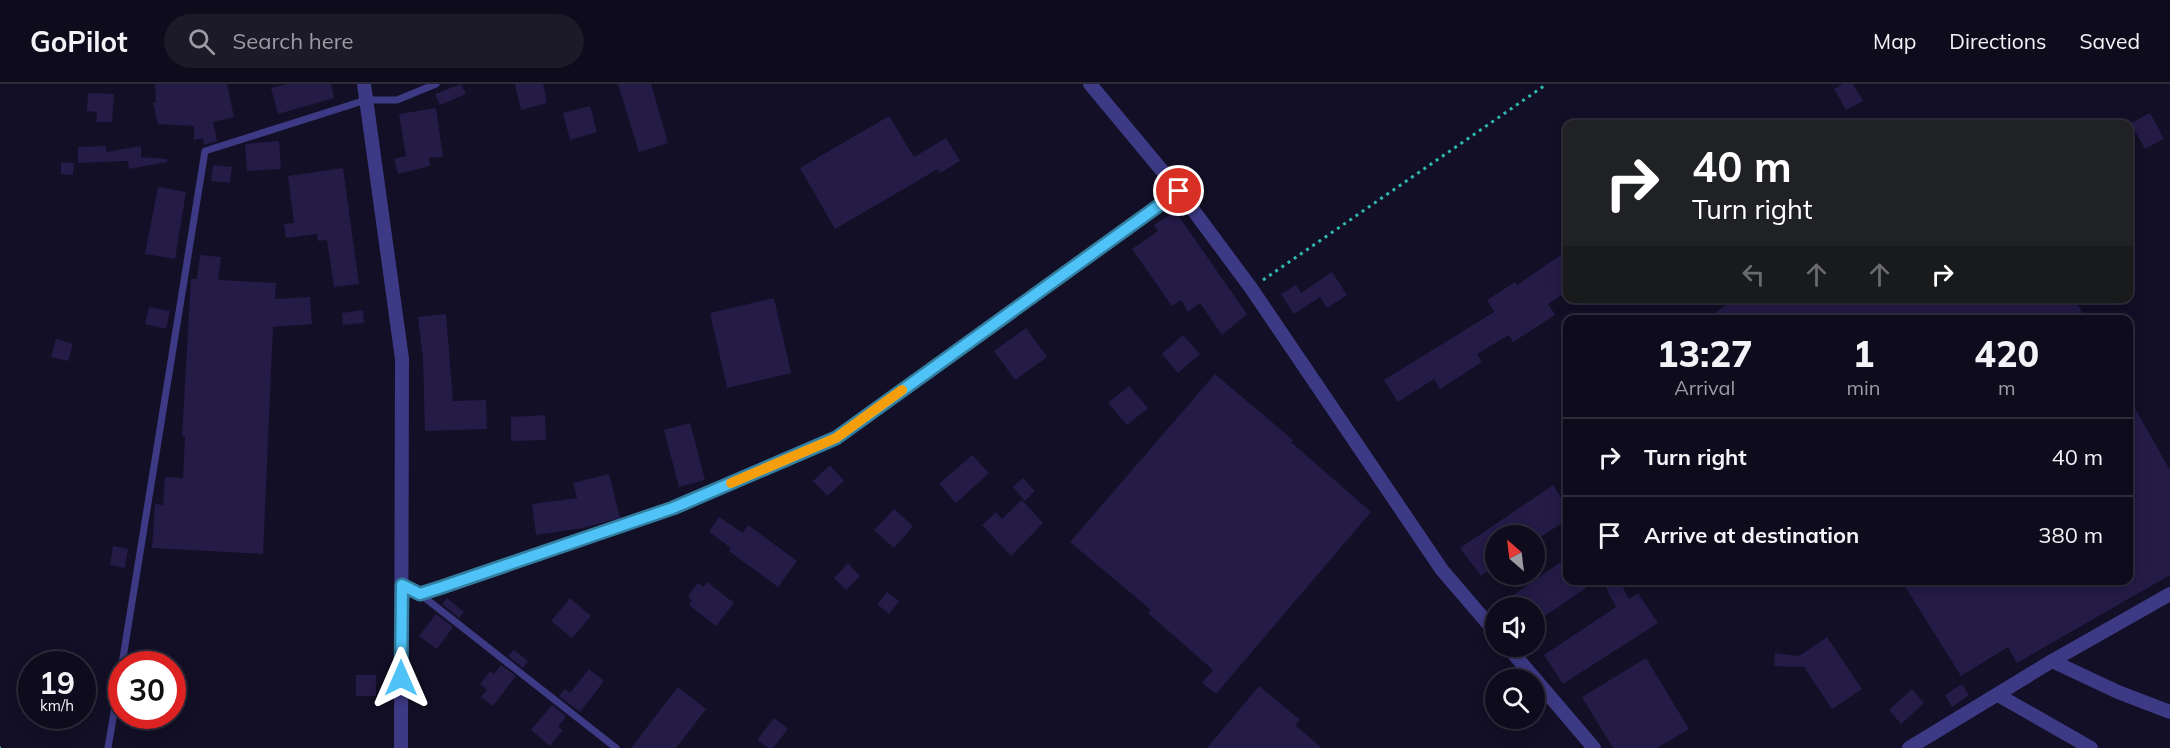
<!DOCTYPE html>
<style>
:root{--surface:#0e0b1c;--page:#1c1929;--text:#f1f3f6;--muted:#9b9ba3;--line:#2e2b3b}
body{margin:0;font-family:Mulish,sans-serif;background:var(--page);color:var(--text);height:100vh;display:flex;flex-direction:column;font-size:22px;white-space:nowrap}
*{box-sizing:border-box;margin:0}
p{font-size:20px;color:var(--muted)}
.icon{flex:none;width:33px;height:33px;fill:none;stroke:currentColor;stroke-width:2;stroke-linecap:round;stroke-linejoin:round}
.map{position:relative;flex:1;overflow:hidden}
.sheet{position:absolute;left:1563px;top:231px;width:570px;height:270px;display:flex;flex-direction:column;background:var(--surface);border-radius:12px;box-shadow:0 3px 15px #0003,0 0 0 2px var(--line)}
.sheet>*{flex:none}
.top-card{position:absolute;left:1563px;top:36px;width:570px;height:183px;border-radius:12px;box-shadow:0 3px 15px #0003,0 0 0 2px var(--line);background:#202124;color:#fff;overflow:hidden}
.needle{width:39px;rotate:332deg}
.controls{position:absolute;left:1485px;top:441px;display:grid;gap:12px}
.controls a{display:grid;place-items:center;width:60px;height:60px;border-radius:50%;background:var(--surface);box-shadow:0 3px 15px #0003,0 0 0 2px var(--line);font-size:30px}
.speed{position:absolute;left:18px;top:567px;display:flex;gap:12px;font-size:30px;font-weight:700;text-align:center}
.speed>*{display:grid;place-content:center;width:78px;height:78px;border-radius:50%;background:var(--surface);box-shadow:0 3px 15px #0003,0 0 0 2px var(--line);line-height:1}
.speed small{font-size:15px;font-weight:400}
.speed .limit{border:9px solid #d22;background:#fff;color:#111}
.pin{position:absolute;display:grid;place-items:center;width:51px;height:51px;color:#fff;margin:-26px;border:3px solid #fff;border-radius:50%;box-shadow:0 2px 6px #0007}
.me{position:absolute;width:66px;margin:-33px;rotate:0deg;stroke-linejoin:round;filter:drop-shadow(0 0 4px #0008)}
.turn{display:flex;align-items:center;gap:21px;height:126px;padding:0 30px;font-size:27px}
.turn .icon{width:78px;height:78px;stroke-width:2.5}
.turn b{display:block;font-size:42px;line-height:51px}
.lanes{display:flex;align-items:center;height:57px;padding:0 30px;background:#0003;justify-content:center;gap:30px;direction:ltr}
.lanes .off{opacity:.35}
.eta{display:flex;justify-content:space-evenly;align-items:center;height:102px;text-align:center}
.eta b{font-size:36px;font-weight:800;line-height:42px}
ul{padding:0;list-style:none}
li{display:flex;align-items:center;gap:18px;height:78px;padding:0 30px;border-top:2px solid var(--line)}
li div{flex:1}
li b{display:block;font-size:22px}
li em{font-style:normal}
header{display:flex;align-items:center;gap:36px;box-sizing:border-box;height:84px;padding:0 30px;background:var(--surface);border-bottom:2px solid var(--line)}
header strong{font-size:28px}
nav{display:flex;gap:33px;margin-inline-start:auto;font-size:21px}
.search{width:420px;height:54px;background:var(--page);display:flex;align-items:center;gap:15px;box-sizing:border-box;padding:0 21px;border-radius:33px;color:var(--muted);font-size:22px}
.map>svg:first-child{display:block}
.building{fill:#241b47}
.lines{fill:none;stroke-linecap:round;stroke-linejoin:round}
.path{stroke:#2fb8b0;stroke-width:3;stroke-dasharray:3 4.5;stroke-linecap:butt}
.service{stroke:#3d3a85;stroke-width:7}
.minor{stroke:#3d3a85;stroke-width:14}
.route-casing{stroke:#337fa1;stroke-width:15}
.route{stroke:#4fc3f7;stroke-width:10}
.slow{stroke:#f59e0b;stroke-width:10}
</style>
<header>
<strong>GoPilot</strong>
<div class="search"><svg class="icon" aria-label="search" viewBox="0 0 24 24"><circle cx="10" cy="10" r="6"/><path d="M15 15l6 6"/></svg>Search here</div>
<nav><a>Map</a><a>Directions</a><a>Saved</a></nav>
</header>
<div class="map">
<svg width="2170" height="664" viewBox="0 0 2170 664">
<rect width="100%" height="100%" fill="#130f26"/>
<g class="building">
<path d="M 155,0 L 227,0 L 234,33 L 213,38 L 217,57 L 204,61 L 203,54 L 194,56 L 194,42 L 158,40 L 153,19 L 156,18 Z"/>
<path d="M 289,0 L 331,0 L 334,14 L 278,30 L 271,4 Z"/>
<path d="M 461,0 L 466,10 L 440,21 L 435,10 Z"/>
<path d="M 515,0 L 543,0 L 547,19 L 521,26 Z"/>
<path d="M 618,0 L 651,0 L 668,59 L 639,68 Z"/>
<path d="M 1843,0 L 1853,0 L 1863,17 L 1846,26 L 1834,5 Z"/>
<path d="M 88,9 L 114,10 L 112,38 L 96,38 L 97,28 L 87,27 Z"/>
<path d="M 590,22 L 597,48 L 570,56 L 563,29 Z"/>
<path d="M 436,24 L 443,73 L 429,74 L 430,82 L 398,90 L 394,75 L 406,72 L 399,30 Z"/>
<path d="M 2150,29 L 2164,55 L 2145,65 L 2131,39 Z"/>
<path d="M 889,32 L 914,73 L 946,54 L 960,77 L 940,89 L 938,85 L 835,145 L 800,84 Z"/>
<path d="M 279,57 L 281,85 L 247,87 L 245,60 Z"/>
<path d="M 106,62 L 106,68 L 141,62 L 141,73 L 167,75 L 167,78 L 129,85 L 128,77 L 78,79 L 78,63 Z"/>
<path d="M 61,78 L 74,79 L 73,91 L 61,90 Z"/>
<path d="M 213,81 L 232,83 L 230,99 L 211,97 Z"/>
<path d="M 343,84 L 359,200 L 334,203 L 327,156 L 318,157 L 317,150 L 286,154 L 284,140 L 294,139 L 288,92 Z"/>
<path d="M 158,103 L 186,108 L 175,175 L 145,170 Z"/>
<path d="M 1175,127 L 1247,230 L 1222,251 L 1200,219 L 1188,228 L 1181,216 L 1172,222 L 1132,165 L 1158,147 L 1154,141 Z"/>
<path d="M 1568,166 L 1568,207 L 1548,220 L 1555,231 L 1513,258 L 1509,251 L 1477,270 L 1482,278 L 1440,305 L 1434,295 L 1398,318 L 1384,296 L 1494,228 L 1487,216 L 1515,198 L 1517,201 Z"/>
<path d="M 200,171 L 221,173 L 218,196 L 276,199 L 275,215 L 310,213 L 312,240 L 273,243 L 263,470 L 152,464 L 155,420 L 163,421 L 165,393 L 183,394 L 185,352 L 182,352 L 191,195 L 197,195 Z"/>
<path d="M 1332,188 L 1347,211 L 1327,224 L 1320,213 L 1294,230 L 1281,210 L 1296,201 L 1301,209 Z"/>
<path d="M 774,214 L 791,289 L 727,304 L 710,229 Z"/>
<path d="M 1737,214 L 2074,214 L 2086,236 L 1704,236 Z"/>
<path d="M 149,223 L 170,227 L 166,245 L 145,240 Z"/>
<path d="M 363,226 L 364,239 L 343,241 L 342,229 Z"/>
<path d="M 446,230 L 453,317 L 486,316 L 487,345 L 425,347 L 423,274 L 418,233 Z"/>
<path d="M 1026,244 L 1047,273 L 1015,296 L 994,267 Z"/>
<path d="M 1183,251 L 1200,270 L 1178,289 L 1162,270 Z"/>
<path d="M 56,255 L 73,260 L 68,277 L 51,273 Z"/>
<path d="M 1215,290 L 1293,356 L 1291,358 L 1371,428 L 1216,610 L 1202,599 L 1213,586 L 1148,529 L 1151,526 L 1070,458 Z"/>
<path d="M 1129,302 L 1148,324 L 1127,341 L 1108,319 Z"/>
<path d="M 2128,312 L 2170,386 L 2170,491 L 2017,579 L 2008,563 L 1961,592 L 1901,496 L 2128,496 Z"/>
<path d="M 545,331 L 546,356 L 511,357 L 511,333 Z"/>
<path d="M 690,339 L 705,396 L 679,403 L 664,346 Z"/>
<path d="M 972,371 L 989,389 L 956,419 L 939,400 Z"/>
<path d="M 830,381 L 844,397 L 827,412 L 813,397 Z"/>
<path d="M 609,390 L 620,434 L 583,444 L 536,451 L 532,420 L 577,414 L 573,399 Z"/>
<path d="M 1023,394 L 1035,407 L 1025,417 L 1013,403 Z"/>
<path d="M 1553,401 L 1568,423 L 1568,435 L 1542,452 L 1496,452 L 1496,482 L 1481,492 L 1460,464 Z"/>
<path d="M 1022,416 L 1043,439 L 1011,472 L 982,441 L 996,428 L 1002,435 Z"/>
<path d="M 894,425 L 913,442 L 894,464 L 874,446 Z"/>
<path d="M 719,433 L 743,449 L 748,441 L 797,477 L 778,503 L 729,467 L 731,464 L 709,448 Z"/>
<path d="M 113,462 L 128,465 L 125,484 L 110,481 Z"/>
<path d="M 1568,473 L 1568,496 L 1598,496 L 1534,539 L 1534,524 L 1495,524 Z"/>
<path d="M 848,479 L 860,492 L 846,506 L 834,494 Z"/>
<path d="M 1602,496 L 1619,496 L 1629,515 L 1638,509 L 1658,539 L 1563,600 L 1544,571 L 1616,523 Z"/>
<path d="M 707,498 L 734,519 L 716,542 L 689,521 L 692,516 L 688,512 L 698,499 L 703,503 Z"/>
<path d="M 887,508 L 899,517 L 889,530 L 877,520 Z"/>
<path d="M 447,514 L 464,528 L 459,534 L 442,520 Z"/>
<path d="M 570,514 L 591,532 L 572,554 L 551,537 Z"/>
<path d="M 436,530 L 453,543 L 437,565 L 419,552 Z"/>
<path d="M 1827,553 L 1862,605 L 1832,625 L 1804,583 L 1774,582 L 1775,569 L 1799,572 Z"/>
<path d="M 514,566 L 528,577 L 523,584 L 508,572 Z"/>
<path d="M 1646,574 L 1689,645 L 1657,664 L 1613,664 L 1582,613 Z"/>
<path d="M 501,581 L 516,592 L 493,622 L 481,613 L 487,606 L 480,600 L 490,587 L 494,590 Z"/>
<path d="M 589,585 L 604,597 L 580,628 L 559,612 L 565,605 L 570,609 Z"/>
<rect x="356" y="591" width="20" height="21"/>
<path d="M 1962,600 L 1969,611 L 1952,623 L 1945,611 Z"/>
<path d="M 1259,602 L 1300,636 L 1295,641 L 1322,664 L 1207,664 Z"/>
<path d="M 678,603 L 706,625 L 676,664 L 631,664 Z"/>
<path d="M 1912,605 L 1924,619 L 1901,640 L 1889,626 Z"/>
<path d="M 552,621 L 566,632 L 558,643 L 563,646 L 550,662 L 531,646 Z"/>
<path d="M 774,634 L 788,645 L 773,664 L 768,664 L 757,656 Z"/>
</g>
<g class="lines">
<g class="path">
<path d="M 1263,196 L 1547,0"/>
<path d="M 0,664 L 1,664"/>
</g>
<g class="service">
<path d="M 402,501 L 420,510 L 616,664"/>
<path d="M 420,510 L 673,424 L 836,354 L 1179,107"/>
<path d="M 122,580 L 205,67 L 366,16 L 397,16 L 436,0"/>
<path d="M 108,664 L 122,581"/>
</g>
<g class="minor">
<path d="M 364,0 L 402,275 L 401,664"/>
<path d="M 1090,0 L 1179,107 L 1251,204 L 1442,486 L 1496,549"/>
<path d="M 1507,562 L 1594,664"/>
<path d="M 2052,577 L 2118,608 L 2170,628"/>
<path d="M 1998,611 L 2091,664"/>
<path d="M 1909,664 L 2052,577 L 2170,510"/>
</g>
</g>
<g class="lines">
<g class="route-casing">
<path id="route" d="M 401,594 L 402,501 L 420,510 L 442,503 L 673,424 L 836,354 L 1179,107"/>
</g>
<use href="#route" class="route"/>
<path class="slow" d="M 731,399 L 836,354 L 902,306"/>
</g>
</svg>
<div class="controls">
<a><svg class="needle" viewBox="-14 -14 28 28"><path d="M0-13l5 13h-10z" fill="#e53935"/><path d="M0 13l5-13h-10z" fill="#9b9ba3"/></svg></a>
<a><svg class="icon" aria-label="sound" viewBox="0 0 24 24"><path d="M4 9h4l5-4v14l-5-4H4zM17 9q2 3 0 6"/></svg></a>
<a><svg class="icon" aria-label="search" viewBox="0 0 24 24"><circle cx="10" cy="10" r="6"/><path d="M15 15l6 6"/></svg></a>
</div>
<div class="speed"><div>19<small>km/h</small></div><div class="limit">30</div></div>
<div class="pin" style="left:1179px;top:107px;background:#d93025"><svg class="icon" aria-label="arrive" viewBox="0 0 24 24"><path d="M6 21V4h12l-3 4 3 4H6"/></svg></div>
<svg class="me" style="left:401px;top:594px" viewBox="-20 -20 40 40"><path d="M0-17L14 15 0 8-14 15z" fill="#4fc3f7" stroke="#fff" stroke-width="4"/></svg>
<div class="top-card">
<div class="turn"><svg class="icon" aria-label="right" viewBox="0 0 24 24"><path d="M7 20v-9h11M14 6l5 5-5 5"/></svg><div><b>40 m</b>Turn right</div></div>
<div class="lanes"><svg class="icon off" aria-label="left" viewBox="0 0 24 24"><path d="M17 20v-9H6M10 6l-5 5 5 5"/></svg><svg class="icon off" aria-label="ahead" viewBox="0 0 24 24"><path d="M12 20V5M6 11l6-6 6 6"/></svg><svg class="icon off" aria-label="ahead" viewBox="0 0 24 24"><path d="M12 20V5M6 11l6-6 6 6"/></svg><svg class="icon" aria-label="right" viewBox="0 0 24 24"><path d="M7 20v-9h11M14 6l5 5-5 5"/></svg></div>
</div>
<section class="sheet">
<div class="eta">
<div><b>13:27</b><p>Arrival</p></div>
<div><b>1</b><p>min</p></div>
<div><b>420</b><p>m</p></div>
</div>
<ul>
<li><svg class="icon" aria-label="right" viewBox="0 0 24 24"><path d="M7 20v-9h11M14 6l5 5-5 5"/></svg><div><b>Turn right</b></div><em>40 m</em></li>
<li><svg class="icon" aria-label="arrive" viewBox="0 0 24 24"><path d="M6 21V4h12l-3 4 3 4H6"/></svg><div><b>Arrive at destination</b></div><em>380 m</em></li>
</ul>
</section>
</div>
